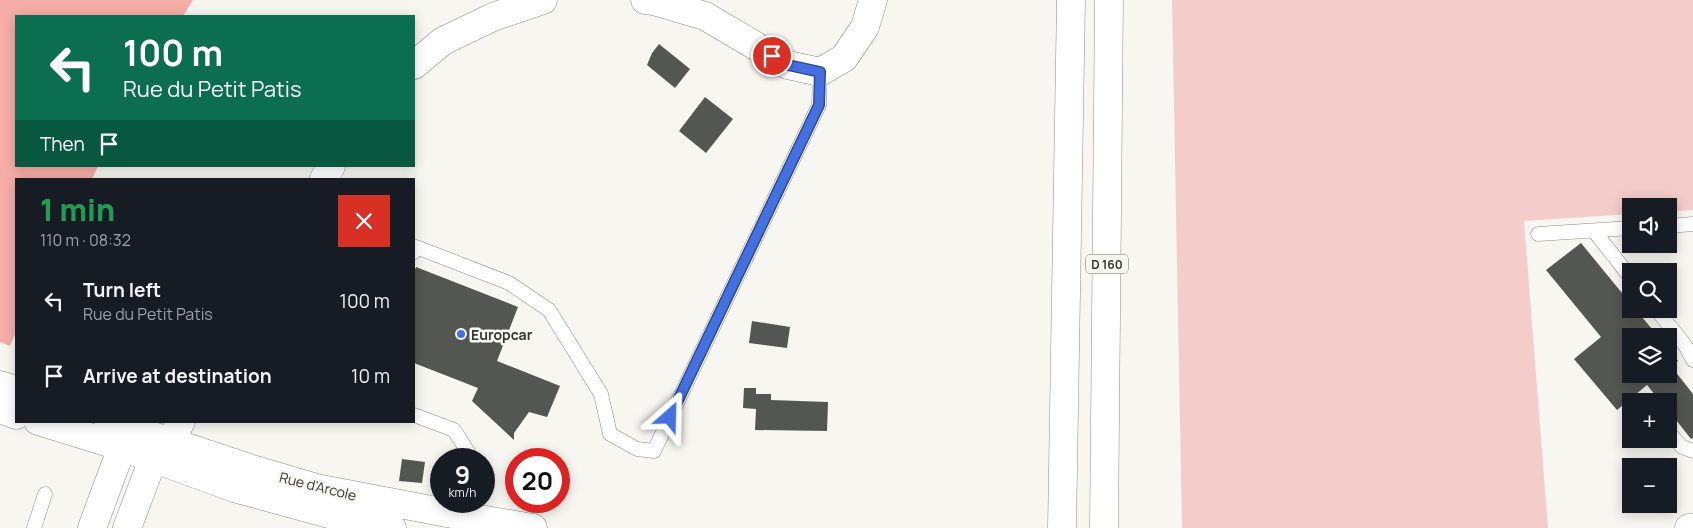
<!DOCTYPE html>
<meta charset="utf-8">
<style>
:root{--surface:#171b24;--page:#242831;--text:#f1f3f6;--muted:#9ea1a6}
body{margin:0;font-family:Manrope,sans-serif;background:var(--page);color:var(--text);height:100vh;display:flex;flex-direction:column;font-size:19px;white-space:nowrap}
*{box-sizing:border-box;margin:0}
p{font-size:16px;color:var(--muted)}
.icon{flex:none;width:28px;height:28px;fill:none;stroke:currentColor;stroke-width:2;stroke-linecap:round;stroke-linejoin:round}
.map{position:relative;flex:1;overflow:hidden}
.side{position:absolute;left:15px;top:178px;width:400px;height:245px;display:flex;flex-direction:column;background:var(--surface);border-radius:0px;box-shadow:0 2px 12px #0003}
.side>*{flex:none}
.banner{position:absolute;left:15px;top:15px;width:400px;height:152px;border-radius:0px;box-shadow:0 2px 12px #0003;background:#0b6e4f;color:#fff;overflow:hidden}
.tools{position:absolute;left:1622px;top:198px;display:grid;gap:10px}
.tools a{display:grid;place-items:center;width:55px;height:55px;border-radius:0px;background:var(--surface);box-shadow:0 2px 12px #0003;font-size:25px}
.speed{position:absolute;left:430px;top:448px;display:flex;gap:10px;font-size:25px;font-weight:700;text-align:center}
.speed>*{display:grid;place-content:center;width:65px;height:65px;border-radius:50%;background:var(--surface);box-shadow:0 2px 12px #0003;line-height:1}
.speed small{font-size:12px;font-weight:400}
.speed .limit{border:8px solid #d22;background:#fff;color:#111}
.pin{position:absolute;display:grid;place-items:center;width:42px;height:42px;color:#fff;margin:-21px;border:2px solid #fff;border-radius:50%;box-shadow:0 1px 5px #0007}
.me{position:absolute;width:55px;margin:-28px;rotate:25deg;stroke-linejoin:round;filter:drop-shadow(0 0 4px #0008)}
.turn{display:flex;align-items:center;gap:18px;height:105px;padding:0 25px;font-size:22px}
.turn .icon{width:65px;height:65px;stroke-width:2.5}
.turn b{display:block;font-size:35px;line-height:42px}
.then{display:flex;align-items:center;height:48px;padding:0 25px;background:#0003;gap:10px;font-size:19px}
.round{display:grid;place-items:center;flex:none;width:52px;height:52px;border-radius:0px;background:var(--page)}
.head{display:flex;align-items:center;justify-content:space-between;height:85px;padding:0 25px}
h1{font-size:30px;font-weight:800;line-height:38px;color:#1e9e55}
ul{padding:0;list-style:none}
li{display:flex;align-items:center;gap:15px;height:75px;padding:0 25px}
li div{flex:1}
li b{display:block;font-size:19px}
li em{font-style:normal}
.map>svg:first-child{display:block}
.green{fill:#f4cdca}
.forest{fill:#f7ada7}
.building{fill:#545651}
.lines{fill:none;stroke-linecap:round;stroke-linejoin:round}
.lane-casing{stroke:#8f8d87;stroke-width:15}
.street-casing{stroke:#8f8d87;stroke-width:29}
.secondary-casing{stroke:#8f8d87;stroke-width:29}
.highway-casing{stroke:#8f8d87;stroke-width:29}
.lane{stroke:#fff;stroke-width:14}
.street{stroke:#fff;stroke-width:28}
.secondary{stroke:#fff;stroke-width:28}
.highway{stroke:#fff;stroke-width:28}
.route-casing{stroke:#2d4993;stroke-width:12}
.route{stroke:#4570e2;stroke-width:9}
.poi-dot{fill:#4570e2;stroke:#f8f6f0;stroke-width:2}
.labels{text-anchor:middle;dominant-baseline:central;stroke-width:5;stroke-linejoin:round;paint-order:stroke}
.shield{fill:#f8f6f0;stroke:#706f6b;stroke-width:1}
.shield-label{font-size:12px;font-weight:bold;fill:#353532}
.poi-label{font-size:14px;font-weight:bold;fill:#353532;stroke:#f8f6f0;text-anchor:start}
.street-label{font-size:14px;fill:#353532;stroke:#f8f6f0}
</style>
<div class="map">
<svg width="1693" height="528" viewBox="0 0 1693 528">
<rect width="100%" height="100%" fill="#f8f6f0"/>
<path class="green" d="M 1172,0 L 1693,0 L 1693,210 L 1669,212 L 1669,206 L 1631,206 L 1631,214 L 1524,221 L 1548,528 L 1182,528 Z"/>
<path class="forest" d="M 0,0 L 193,0 L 183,16 L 16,16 L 16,166 L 98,166 L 92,179 L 16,179 L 16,332 L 10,346 L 0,342 Z"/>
<g class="building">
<path d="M 659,44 L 690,69 L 675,88 L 647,65 L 652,53 Z"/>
<path d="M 705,97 L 733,119 L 706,153 L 679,131 Z"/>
<path d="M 1581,243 L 1631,304 L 1631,309 L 1635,309 L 1658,336 L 1631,336 L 1631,374 L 1669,374 L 1669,350 L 1678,361 L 1671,366 L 1693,394 L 1693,438 L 1691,439 L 1669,411 L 1669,401 L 1660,401 L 1647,385 L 1617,410 L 1574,359 L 1601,337 L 1546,270 Z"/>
<path d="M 416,267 L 518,307 L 497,361 L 560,386 L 547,417 L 529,412 L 514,433 L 514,440 L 472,401 L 478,388 L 414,363 L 414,272 Z"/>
<path d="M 752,321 L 790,327 L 787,348 L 749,343 Z"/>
<path d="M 744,388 L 756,388 L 756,394 L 771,394 L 771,400 L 828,402 L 827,431 L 755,430 L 756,409 L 743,408 Z"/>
<path d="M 402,459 L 425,462 L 422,483 L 399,481 Z"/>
</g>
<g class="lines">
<g class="lane-casing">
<g id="lane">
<path d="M 1669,226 L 1693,224"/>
<path d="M 1594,231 L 1631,278"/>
<path d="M 1538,234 L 1631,228"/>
<path d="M 414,252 L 416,247 L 509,283 L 549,310 L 601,394 L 610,434 L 637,449 L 654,451 L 819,105 L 820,72"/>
<path d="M 1656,309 L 1685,345 L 1693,360"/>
<path d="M 414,415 L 454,430 L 468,452 L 469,459"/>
<path d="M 1669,433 L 1682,447 L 1693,451"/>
<path d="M 34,528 L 45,494"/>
</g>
</g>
<g class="street-casing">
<g id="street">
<path d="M 645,0 L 654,1 L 705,16 L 788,65 L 820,72 L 844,58 L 865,27 L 873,0"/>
<path d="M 414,65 L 443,41 L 493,17 L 543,0"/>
<path d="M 324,179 L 331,166"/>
<path d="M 165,452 L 181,421"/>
<path d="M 92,528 L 122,447 L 146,450"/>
<path d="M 127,528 L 153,459 L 165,452"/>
</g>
</g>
<g class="secondary-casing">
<g id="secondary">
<path d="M 0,385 L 16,390"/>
<path d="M 0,409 L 16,415"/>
<path d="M 38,421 L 122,447 L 234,488 L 329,514 L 392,528"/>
<path d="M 108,421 L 252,469 L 316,488 L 468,517 L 533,528"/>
<path d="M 1689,528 L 1693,528"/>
</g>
</g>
<g class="highway-casing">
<g id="highway">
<path d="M 1062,528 L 1071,0"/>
<path d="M 1104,528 L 1109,0"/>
</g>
</g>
<use href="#lane" class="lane"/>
<use href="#street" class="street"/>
<use href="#secondary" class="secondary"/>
<use href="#highway" class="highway"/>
</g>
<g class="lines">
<g class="route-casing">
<path id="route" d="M 670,417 L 819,105 L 820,72 L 788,65 L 772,56"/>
</g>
<use href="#route" class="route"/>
</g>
<circle class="poi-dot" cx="461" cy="334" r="5"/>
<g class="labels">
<rect class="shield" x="1086" y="254.5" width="42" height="19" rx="4"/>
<g class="shield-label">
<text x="1107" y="264">D 160</text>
</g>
<g class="poi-label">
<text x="471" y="334">Europcar</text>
</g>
<g class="street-label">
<text transform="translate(318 486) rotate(14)">Rue d'Arcole</text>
</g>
</g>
</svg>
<div class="tools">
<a><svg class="icon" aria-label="sound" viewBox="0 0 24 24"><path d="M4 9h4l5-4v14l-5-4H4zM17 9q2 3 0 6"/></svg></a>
<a><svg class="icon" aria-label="search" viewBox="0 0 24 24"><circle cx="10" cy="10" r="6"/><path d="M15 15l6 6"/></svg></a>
<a><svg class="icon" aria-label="layers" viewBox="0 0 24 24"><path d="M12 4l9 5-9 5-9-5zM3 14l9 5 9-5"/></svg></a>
<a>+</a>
<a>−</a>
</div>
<div class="speed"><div>9<small>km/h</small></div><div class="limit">20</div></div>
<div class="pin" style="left:772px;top:56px;background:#d93025"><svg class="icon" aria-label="arrive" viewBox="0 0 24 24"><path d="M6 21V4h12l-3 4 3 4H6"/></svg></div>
<svg class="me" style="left:670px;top:417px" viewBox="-20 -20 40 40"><path d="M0-17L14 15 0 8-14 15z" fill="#4570e2" stroke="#fff" stroke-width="4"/></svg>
<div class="banner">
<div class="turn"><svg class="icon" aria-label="left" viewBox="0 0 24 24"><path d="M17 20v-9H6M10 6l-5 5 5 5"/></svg><div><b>100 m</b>Rue du Petit Patis</div></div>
<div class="then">Then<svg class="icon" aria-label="arrive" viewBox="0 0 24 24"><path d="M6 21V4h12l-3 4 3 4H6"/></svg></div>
</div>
<section class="side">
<div class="head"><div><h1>1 min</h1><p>110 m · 08:32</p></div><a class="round" style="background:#d93025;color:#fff"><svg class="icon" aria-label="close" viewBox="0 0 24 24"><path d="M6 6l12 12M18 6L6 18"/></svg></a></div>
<ul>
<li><svg class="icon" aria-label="left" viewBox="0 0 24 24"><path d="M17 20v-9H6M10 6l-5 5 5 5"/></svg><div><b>Turn left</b><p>Rue du Petit Patis</p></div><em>100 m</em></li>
<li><svg class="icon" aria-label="arrive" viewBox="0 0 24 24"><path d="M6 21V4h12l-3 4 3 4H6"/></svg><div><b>Arrive at destination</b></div><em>10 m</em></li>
</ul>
</section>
</div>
